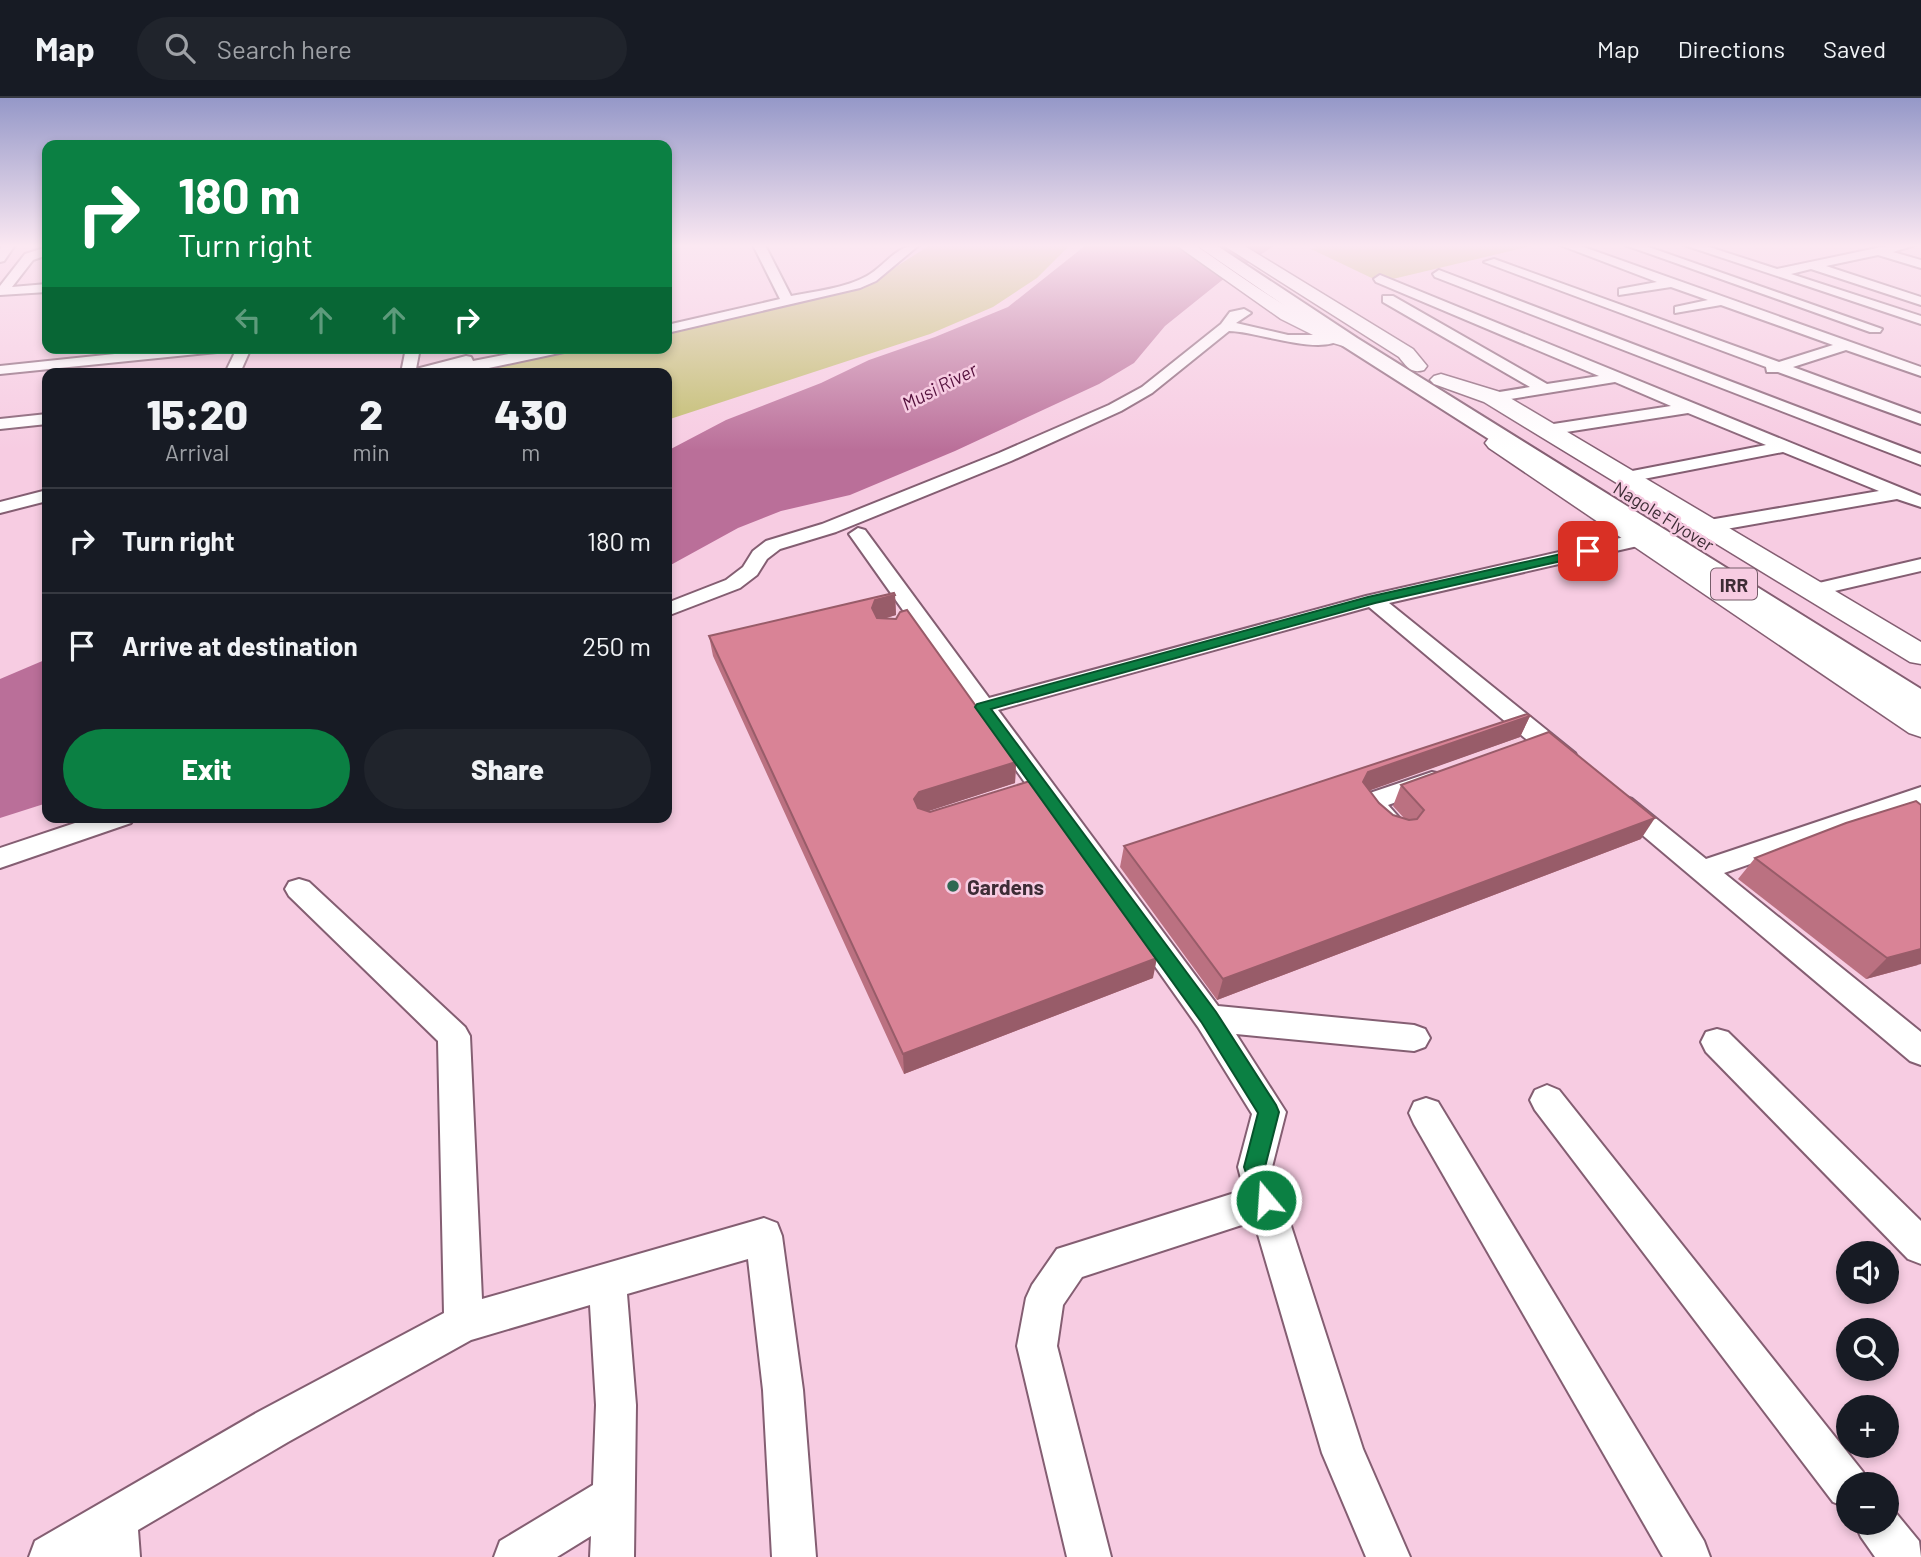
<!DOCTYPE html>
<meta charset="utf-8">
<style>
:root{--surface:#171b24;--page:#20242c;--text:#f1f3f6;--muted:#9ea1a6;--line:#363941;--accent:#0b8043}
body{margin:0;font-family:Barlow,sans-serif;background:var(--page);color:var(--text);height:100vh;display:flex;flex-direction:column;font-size:26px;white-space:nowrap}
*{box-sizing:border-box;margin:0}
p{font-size:23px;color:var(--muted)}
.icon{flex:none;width:38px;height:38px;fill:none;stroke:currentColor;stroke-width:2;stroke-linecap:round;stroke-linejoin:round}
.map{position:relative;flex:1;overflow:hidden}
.side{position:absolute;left:42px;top:270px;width:630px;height:455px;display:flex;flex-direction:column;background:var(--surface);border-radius:14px;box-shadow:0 4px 10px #0003}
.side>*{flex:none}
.top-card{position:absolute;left:42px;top:42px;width:630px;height:214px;border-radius:14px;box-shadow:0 4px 10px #0003;background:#0b8043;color:#fff;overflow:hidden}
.fabs{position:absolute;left:1836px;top:1143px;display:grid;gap:14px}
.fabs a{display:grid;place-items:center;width:63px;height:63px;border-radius:50%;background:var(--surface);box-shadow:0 4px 10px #0003;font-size:35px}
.pin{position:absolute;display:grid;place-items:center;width:60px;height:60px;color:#fff;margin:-30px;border-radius:14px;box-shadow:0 4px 10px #0006}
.me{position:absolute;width:77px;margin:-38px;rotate:342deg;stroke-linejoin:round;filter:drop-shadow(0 0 5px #0008)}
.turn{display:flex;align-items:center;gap:24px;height:147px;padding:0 21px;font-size:32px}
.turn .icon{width:91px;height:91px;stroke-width:2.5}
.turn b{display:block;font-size:49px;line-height:60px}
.lanes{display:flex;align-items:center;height:66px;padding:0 21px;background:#0003;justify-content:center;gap:35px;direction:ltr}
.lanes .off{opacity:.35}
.eta{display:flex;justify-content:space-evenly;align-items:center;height:119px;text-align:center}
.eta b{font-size:42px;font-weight:800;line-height:49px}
.button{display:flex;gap:14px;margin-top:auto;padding:14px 21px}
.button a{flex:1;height:80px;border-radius:42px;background:var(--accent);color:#fff;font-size:28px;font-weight:800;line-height:80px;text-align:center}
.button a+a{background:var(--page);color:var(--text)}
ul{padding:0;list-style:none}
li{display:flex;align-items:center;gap:21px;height:105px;padding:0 21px;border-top:2px solid var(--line)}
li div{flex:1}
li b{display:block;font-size:26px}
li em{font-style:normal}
header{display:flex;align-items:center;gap:42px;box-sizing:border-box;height:98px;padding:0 35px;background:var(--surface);border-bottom:2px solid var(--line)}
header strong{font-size:33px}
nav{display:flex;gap:38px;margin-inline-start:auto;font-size:24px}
.search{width:490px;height:63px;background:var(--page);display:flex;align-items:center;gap:18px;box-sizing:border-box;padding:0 24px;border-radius:38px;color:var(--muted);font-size:26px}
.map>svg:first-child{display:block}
.green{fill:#c0bc6b}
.water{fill:#ba6f99}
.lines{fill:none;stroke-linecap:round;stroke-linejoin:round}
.street-casing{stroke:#845e72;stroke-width:4}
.secondary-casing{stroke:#845e72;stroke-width:3}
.highway-casing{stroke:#845e72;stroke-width:4}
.street{fill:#fff;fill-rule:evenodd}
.secondary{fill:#fff;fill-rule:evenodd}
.highway{fill:#fff;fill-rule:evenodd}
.wall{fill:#bb7181}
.shaded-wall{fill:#985c69}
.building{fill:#d98396;stroke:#985c69;stroke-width:2}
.route{fill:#0b8043;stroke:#07532c;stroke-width:2}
.poi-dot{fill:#2e6852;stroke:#f7cce2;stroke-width:2.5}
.labels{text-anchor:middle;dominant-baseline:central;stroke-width:5;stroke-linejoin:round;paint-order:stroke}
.far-street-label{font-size:18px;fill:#3d2c35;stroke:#f7cce2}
.far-water-label{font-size:19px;font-style:italic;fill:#54103c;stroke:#f7cce2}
.shield{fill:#f7cce2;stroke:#755c69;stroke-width:2}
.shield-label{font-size:19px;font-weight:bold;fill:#3d2c35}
.poi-label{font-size:21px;font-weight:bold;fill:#3d2c35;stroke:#f7cce2;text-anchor:start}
</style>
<header>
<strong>Map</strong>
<div class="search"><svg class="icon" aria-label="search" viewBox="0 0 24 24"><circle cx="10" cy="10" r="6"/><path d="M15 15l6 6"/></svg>Search here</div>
<nav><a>Map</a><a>Directions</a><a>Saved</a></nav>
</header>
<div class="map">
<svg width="1921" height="1459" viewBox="0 0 1921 1459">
<rect width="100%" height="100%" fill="#f7cce2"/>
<g class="green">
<path d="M 930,147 L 1070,147 L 1037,180 L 993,209 L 930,236 L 667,322 L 667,275 L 471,275 L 584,250 L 667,250 L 667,233 L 866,188 Z"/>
<path d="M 1311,147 L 1536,147 L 1380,184 L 1311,151 L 1316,150 Z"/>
</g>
<g class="water">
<path d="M 1086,147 L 1275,147 L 1221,183 L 1165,228 L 1134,265 L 1099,286 L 955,353 L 850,397 L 781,413 L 738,430 L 667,469 L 667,353 L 726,322 L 821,285 L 869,262 L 935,239 L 1008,209 Z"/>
<path d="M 47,561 L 47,705 L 0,720 L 0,581 Z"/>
</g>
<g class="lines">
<g class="street-casing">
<g id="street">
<path d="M 3,147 L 15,147 L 4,163 L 0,164 L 0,151 Z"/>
<path d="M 753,147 L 765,147 L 791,198 C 816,193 846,190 867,178 C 886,167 896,147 919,147 L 876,183 L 860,190 L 667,235 L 667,227 L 780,201 Z"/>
<path d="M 1560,147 L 1578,147 L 1921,269 L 1921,278 L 1846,252 L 1793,269 L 1921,316 L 1921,326 L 1778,274 L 1767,274 L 1766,269 L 1484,164 L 1494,161 L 1779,264 L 1833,247 L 1721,207 L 1675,215 L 1675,209 L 1708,202 L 1671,189 L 1619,197 L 1619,191 L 1657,184 Z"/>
<path d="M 1625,147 L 1643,147 L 1882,231 L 1880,234 L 1870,234 Z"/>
<path d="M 1684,147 L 1703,147 L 1777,171 L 1891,147 L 1915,147 L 1893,154 L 1921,162 L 1921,170 L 1878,157 L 1826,168 L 1921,199 L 1921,207 L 1811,171 L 1791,176 L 1921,218 L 1921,226 Z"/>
<path d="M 47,149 L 47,157 L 33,162 L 12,189 L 47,186 L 47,194 L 0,197 L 0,188 L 25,156 Z"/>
<path d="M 1439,172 L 1921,356 L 1921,367 L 1435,179 L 1433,176 Z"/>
<path d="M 1380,177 L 1921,398 L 1921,409 L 1897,401 L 1709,434 L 1702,432 L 1700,428 L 1709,422 L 1879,393 L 1783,354 L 1628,384 L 1622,383 L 1619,379 L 1622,375 L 1766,347 L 1688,315 L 1547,337 L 1541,335 L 1539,332 L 1541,329 L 1547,327 L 1671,308 L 1615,284 L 1492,304 L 1487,302 L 1484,299 L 1487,296 L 1530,289 L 1383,204 L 1383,198 L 1393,198 L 1547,286 L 1599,278 L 1376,184 L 1374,181 Z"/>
<path d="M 1244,211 L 1251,215 L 1236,225 L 1288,237 L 1334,237 L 1341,241 C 1321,258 1255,233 1229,233 L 1152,295 L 1121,313 L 1011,363 L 836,434 L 780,451 L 767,461 L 757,477 L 740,490 L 667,518 L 667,505 L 726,482 L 743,469 L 753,453 L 766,443 L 822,426 L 999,355 L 1109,307 L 1142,289 L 1221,226 L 1230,214 Z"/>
<path d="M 172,250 L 224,250 L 217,254 L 0,276 L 0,268 Z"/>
<path d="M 237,250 L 251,250 L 240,275 L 225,275 Z"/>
<path d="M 406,250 L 420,250 L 416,271 L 466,258 L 471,259 L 473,263 L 540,250 L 571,250 L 564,254 L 465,275 L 444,275 L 445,272 L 401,275 Z"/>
<path d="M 47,316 L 47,326 L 0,331 L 0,321 Z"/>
<path d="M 47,392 L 47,403 L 0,415 L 0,404 Z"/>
<path d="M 858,430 L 865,432 L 989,600 L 1366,498 L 1642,435 L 1652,441 L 1642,447 L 1389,505 L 1575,655 L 1578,661 L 1575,667 L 1566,669 L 1557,667 L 1369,509 L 998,612 L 1218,908 L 1414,927 L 1425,931 L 1430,940 L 1425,949 L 1414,953 L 1236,936 L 1286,1014 L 1272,1069 L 1363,1351 L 1410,1459 L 1366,1459 L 1322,1355 L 1254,1123 L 1082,1179 L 1063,1207 L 1057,1248 L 1111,1459 L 1067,1459 L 1017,1248 L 1026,1200 L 1032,1187 L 1057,1151 L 1244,1092 L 1238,1069 L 1252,1016 L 1198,929 L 849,436 Z"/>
<path d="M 1921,461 L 1921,473 L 1813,498 L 1806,496 L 1803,492 L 1806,488 Z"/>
<path d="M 1432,674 L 1441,676 L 1445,682 L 1441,688 L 1388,707 L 1403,724 L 1399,730 C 1381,736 1366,719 1357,704 L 1361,698 Z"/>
<path d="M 1921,689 L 1921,707 L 1724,775 L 1921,934 L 1921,967 L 1910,963 L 1614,713 L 1610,707 L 1614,701 L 1623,698 L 1632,701 L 1706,761 Z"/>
<path d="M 93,719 L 135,719 L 131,725 L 0,770 L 0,750 Z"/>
<path d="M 299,781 L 309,784 L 465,929 L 470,938 L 482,1201 L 764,1120 L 777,1125 L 782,1138 L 803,1292 L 816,1459 L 772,1459 L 763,1292 L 748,1161 L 627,1196 L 636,1307 L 634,1459 L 590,1459 L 591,1438 L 557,1459 L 494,1459 L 500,1443 L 593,1387 L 596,1307 L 590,1207 L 471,1242 L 288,1344 L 138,1432 L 140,1459 L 29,1459 L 35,1443 L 258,1314 L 444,1215 L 438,943 L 289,798 L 285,791 L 289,784 Z"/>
<path d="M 1717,931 L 1728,934 L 1921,1123 L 1921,1166 L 1908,1161 L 1706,954 L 1701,944 L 1706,934 Z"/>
<path d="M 1547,987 L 1559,992 L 1863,1374 L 1868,1386 L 1848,1386 L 1848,1410 L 1833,1404 L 1535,1012 L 1530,1002 L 1535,992 Z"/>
<path d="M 1426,1000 L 1438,1004 L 1704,1443 L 1710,1459 L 1663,1459 L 1414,1026 L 1409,1015 L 1414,1004 Z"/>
<path d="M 1886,1407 L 1891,1409 L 1919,1443 L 1921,1459 L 1875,1459 L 1861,1439 L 1854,1424 L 1886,1424 Z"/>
</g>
</g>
<g class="secondary-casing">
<g id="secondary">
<path d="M 1176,147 L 1195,147 C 1235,174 1273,203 1316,224 C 1328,230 1352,234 1360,244 L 1357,248 L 1350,250 L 1323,242 L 1281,221 Z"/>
<path d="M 1223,147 L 1243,147 L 1413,251 L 1427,268 L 1424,272 C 1411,276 1407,269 1399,259 Z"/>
<path d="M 1441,276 L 1500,294 L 1921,544 L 1921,566 L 1910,564 L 1484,304 L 1434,286 L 1430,282 L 1434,278 Z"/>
<path d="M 1497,338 L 1505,340 L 1921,613 L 1921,639 L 1909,635 L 1489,350 L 1485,345 L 1489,340 Z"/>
</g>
</g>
<g class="highway-casing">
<path id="highway" d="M 1196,147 L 1216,147 L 1357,240 L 1921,591 L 1921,617 L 1909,613 L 1572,394 L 1343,248 Z"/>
</g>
<use href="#street" class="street"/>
<use href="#secondary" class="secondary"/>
<use href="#highway" class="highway"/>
</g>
<g class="wall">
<path d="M 895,497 L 896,517 L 885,520 L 1016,664 L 1015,685 L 927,713 L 1153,880 L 904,976 L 713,558 L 709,538 Z"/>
<path d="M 1530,618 L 1520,639 L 1369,692 L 1379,705 L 1393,717 L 1404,720 L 1393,708 L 1401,687 L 1641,741 L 1217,902 L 1120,769 L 1124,748 Z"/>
<path d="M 1755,760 L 1918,867 L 1866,881 L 1738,781 Z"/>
</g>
<g class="shaded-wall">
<path d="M 895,497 L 896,517 L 877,523 L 872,510 L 875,502 Z"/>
<path d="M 1530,618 L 1520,639 L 1360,696 L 1363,684 L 1368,674 Z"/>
<path d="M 1016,664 L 1015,685 L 920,716 L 914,701 L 919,694 Z"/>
<path d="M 1655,720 L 1641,741 L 1217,902 L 1223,881 Z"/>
<path d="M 1921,851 L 1921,866 L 1866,881 L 1887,860 Z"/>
<path d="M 1157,860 L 1153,880 L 904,976 L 903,956 Z"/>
</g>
<g class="building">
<path d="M 894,495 L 895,497 L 875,502 L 872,510 L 877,520 L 896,521 L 900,514 L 907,512 L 1016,664 L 919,694 L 914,701 L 918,710 L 930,714 L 1030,683 L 1157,860 L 903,956 L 709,538 Z"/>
<path d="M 1527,616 L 1530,618 L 1368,674 L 1363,684 L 1379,705 L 1393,717 L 1409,722 L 1417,721 L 1424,712 L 1401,687 L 1549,634 L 1655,720 L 1223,881 L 1124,748 Z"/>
<path d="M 1916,703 L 1921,707 L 1921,851 L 1887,860 L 1755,760 L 1846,725 Z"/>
</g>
<linearGradient id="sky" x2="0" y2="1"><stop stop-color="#9598c8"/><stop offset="0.42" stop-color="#fbe8f2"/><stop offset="1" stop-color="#fbe8f2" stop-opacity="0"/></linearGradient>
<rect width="1921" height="352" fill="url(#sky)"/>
<path class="route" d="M 1588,450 L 1594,453 L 1592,456 L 1375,505 L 991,611 L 1216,914 L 1276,1007 L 1279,1014 L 1265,1069 L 1276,1102 L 1273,1110 L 1266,1113 L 1258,1110 L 1244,1069 L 1258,1015 L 1202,925 L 975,609 L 977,606 L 1368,499 Z"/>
<circle class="poi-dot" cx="953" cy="788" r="7"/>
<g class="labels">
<g class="far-street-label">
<text transform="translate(1664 418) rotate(32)">Nagole Flyover</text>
</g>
<g class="far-water-label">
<text transform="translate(939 288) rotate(-27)">Musi River</text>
</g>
<rect class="shield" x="1711" y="470.5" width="46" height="31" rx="5"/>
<g class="shield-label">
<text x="1734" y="486">IRR</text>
</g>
<g class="poi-label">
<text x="967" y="788">Gardens</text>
</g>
</g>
</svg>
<div class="fabs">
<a><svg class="icon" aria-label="sound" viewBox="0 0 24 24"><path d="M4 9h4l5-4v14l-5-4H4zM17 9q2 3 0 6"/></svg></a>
<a><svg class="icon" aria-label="search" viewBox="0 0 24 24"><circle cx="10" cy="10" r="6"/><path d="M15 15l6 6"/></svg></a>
<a>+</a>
<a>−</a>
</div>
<div class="pin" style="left:1588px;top:453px;background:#d93025"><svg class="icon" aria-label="arrive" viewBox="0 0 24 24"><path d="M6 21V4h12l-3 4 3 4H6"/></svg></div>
<svg class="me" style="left:1266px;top:1102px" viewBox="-20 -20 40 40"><circle r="17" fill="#0b8043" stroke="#fff" stroke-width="3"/><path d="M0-11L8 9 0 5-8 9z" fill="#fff"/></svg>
<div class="top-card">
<div class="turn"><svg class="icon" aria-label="right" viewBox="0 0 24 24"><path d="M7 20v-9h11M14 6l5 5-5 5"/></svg><div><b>180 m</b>Turn right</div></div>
<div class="lanes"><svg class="icon off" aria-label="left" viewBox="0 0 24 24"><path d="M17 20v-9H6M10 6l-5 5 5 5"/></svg><svg class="icon off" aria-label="ahead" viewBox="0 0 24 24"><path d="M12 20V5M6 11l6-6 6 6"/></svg><svg class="icon off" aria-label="ahead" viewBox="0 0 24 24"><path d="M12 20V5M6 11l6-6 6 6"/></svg><svg class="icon" aria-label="right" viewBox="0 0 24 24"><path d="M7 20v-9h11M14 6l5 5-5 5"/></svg></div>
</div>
<section class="side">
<div class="eta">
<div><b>15:20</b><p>Arrival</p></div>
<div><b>2</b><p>min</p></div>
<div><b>430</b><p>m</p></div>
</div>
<ul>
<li><svg class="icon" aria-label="right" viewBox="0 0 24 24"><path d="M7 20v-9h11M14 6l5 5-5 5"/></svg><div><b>Turn right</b></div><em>180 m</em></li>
<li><svg class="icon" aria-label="arrive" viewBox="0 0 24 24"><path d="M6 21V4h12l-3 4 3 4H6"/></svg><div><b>Arrive at destination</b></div><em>250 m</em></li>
</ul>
<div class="button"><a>Exit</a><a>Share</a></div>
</section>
</div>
